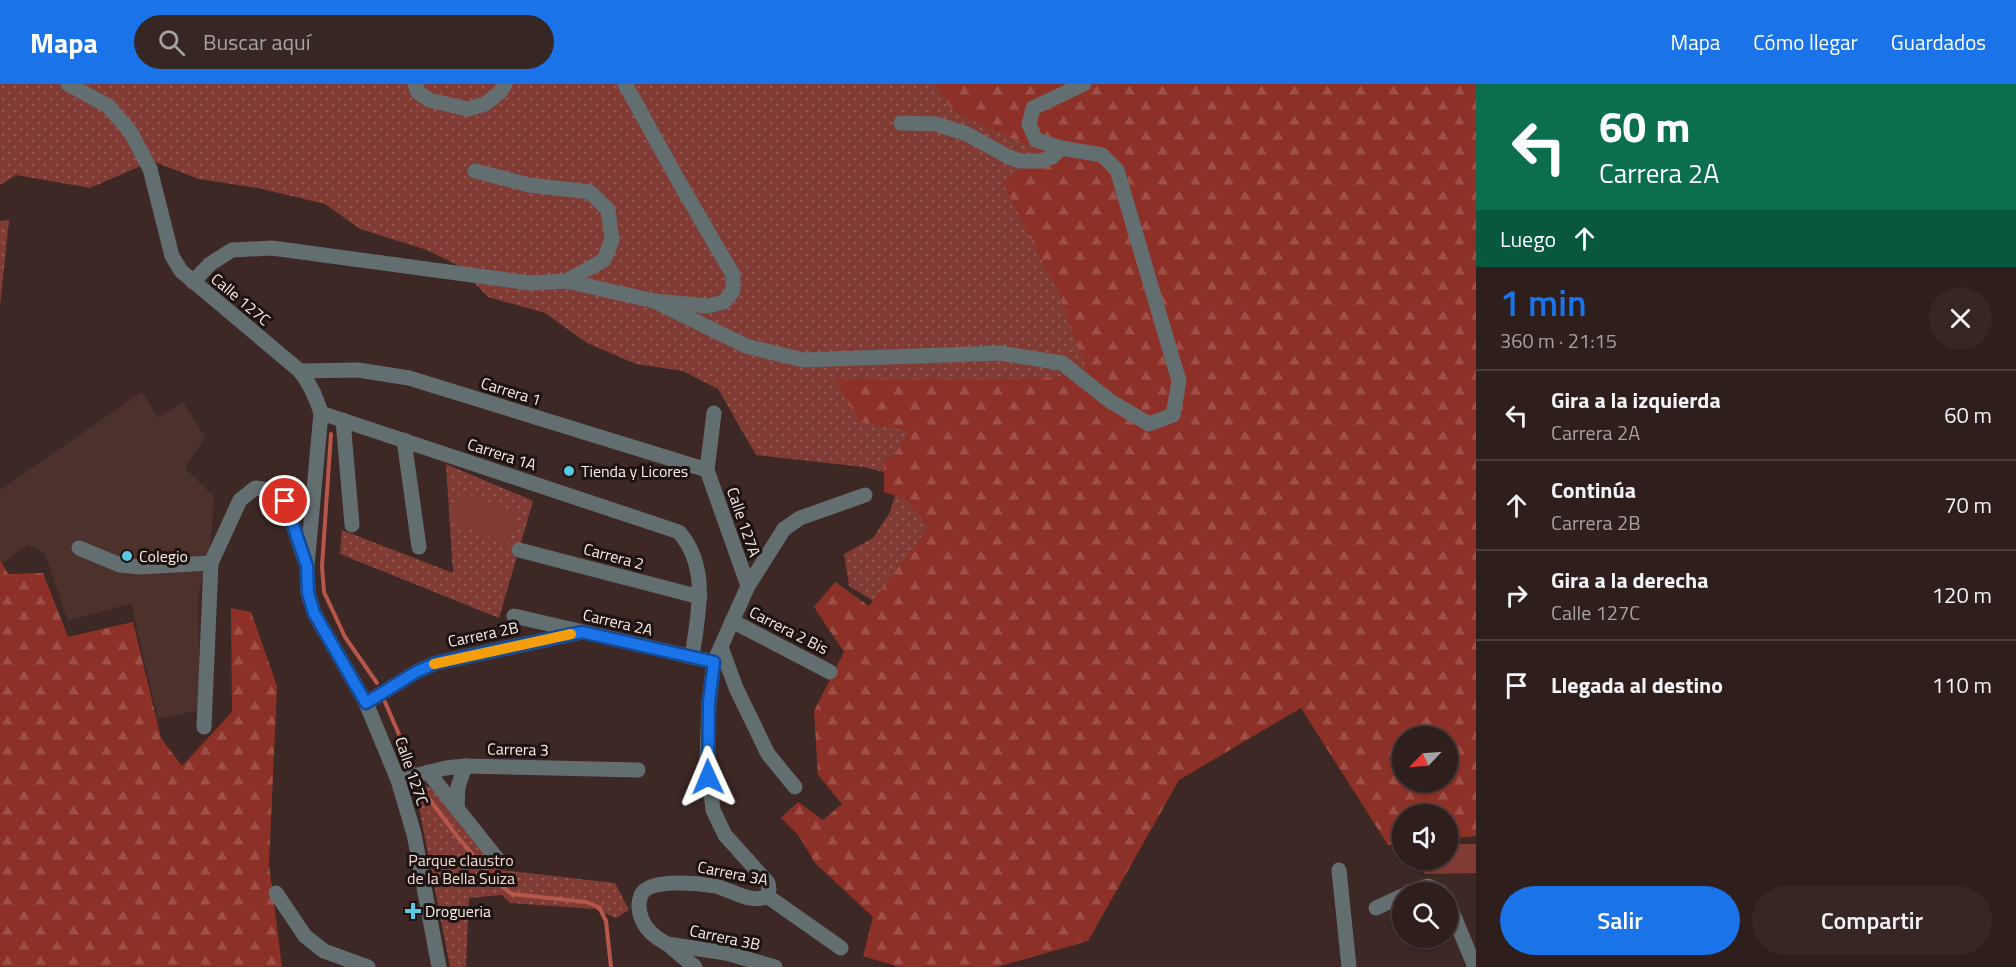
<!DOCTYPE html>
<html lang="es">
<meta charset="utf-8">
<style>
:root{--surface:#2e1e1c;--page:#362725;--text:#f1f3f6;--muted:#a7a2a3;--line:#493c3b;--accent:#1a73e8}
body{margin:0;font-family:"Titillium Web",sans-serif;background:var(--page);color:var(--text);height:100vh;display:flex;flex-direction:column;font-size:22px;white-space:nowrap}
*{box-sizing:border-box;margin:0}
p{font-size:20px;color:var(--muted)}
.icon{flex:none;width:33px;height:33px;fill:none;stroke:currentColor;stroke-width:2;stroke-linecap:round;stroke-linejoin:round}
.map{position:relative;flex:1;overflow:hidden}
.panel{display:flex;flex-direction:column;background:var(--surface);width:540px}
.panel>*{flex:none}
.hud{background:#0b6e4f;color:#fff;overflow:hidden}
.needle{width:39px;rotate:245deg}
.fabs{position:absolute;left:1392px;top:642px;display:grid;gap:12px}
.fabs a{display:grid;place-items:center;width:66px;height:66px;border-radius:50%;background:var(--surface);box-shadow:0 2px 4px #0004,0 0 0 2px var(--line);font-size:30px}
.pin{position:absolute;display:grid;place-items:center;width:51px;height:51px;color:#fff;margin:-26px;border:3px solid #fff;border-radius:50%;box-shadow:0 2px 6px #0007}
.me{position:absolute;width:66px;margin:-33px;rotate:359deg;stroke-linejoin:round;filter:drop-shadow(0 0 4px #0008)}
.turn{display:flex;align-items:center;gap:21px;height:126px;padding:0 24px;font-size:27px}
.turn .icon{width:78px;height:78px;stroke-width:2.5}
.turn b{display:block;font-size:42px;line-height:51px}
.then{display:flex;align-items:center;height:57px;padding:0 24px;background:#0003;gap:12px;font-size:22px}
.round{display:grid;place-items:center;flex:none;width:63px;height:63px;border-radius:32px;background:var(--page)}
.summary{display:flex;align-items:center;justify-content:space-between;height:102px;padding:0 24px}
h1{font-size:36px;font-weight:600;line-height:45px;color:var(--accent)}
.button{display:flex;gap:12px;margin-top:auto;padding:12px 24px}
.button a{flex:1;height:69px;border-radius:36px;background:var(--accent);color:#fff;font-size:24px;font-weight:600;line-height:69px;text-align:center}
.button a+a{background:var(--page);color:var(--text)}
ul{padding:0;list-style:none}
li{display:flex;align-items:center;gap:18px;height:90px;padding:0 24px;border-top:2px solid var(--line)}
li div{flex:1}
li b{display:block;font-size:22px}
li em{font-style:normal}
header{display:flex;align-items:center;gap:36px;box-sizing:border-box;height:84px;padding:0 30px;background:var(--accent);color:#fff}
header strong{font-size:28px}
nav{display:flex;gap:33px;margin-inline-start:auto;font-size:21px}
.search{width:420px;height:54px;background:var(--page);display:flex;align-items:center;gap:15px;box-sizing:border-box;padding:0 21px;border-radius:33px;color:var(--muted);font-size:22px}
main{display:flex;flex:1;min-height:0}
.map>svg:first-child{display:block}
.built{fill:#4d312d}
.green{fill:url(#green-dots)}
.forest{fill:url(#forest-firs);fill-rule:evenodd}
.pitch{fill:#803c34}
.lines{fill:none;stroke-linecap:round;stroke-linejoin:round}
.stream{stroke:#b7574b;stroke-width:4}
.minor{stroke:#636e71;stroke-width:15}
.route-casing{stroke:#114b97;stroke-width:15}
.route{stroke:#1a73e8;stroke-width:10}
.slow{stroke:#f59e0b;stroke-width:10}
.poi-dot{fill:#57c9e2;stroke:#1d1412;stroke-width:2}
.labels{text-anchor:middle;dominant-baseline:central;stroke-width:6;stroke-linejoin:round;paint-order:stroke}
.street-label{font-size:16px;fill:#faece9;stroke:#1d1412}
.poi-label{font-size:16px;fill:#faece9;stroke:#1d1412;text-anchor:start}
.park-label{font-size:16px;fill:#f5d9d5;stroke:#1d1412}
</style>
<header>
<strong>Mapa</strong>
<div class="search"><svg class="icon" aria-label="search" viewBox="0 0 24 24"><circle cx="10" cy="10" r="6"/><path d="M15 15l6 6"/></svg>Buscar aquí</div>
<nav><a>Mapa</a><a>Cómo llegar</a><a>Guardados</a></nav>
</header>
<main>
<div class="map">
<svg width="1476" height="883" viewBox="0 0 1476 883">
<defs>
<pattern id="green-dots" width="8" height="8" patternUnits="userSpaceOnUse" patternTransform="scale(1.5)"><rect width="8" height="8" fill="#803c34"/><path d="M2 2h.1M6 6h.1" fill="none" stroke="#935851" stroke-width="1.8" stroke-linecap="round"/></pattern>
<pattern id="forest-firs" width="22" height="20" patternUnits="userSpaceOnUse" patternTransform="scale(1.5)"><rect width="22" height="20" fill="#8d3128"/><path d="M5 1l3.5 6h-7zM16 11l3.5 6h-7z" fill="#9e4f47"/></pattern>
</defs>
<rect width="100%" height="100%" fill="#3d2825"/>
<path class="built" d="M 142,308 L 158,334 L 183,318 L 205,353 L 185,384 L 214,413 L 210,469 L 198,512 L 200,626 L 158,635 L 131,519 L 68,537 L 45,470 L 28,460 L 3,480 L 0,475 L 0,406 Z"/>
<g class="green">
<path d="M 0,0 L 1476,0 L 878,520 L 849,502 L 844,470 L 873,454 L 890,428 L 901,392 L 863,383 L 756,371 L 718,305 L 683,287 L 636,280 L 587,259 L 545,229 L 488,213 L 457,181 L 427,166 L 360,145 L 325,120 L 258,104 L 199,95 L 152,77 L 90,104 L 16,91 L 0,101 Z"/>
<path d="M 9,136 L 0,222 L 0,137 Z"/>
<path d="M 446,380 L 533,417 L 499,534 L 340,470 L 342,446 L 453,489 Z"/>
<path d="M 419,700 L 430,703 L 441,713 L 501,786 L 615,799 L 629,826 L 616,834 L 595,825 L 510,819 L 502,811 L 469,814 L 466,883 L 450,883 L 416,708 Z"/>
</g>
<g class="forest">
<path d="M 935,0 L 1476,0 L 1476,752 L 1448,755 L 1448,730 L 1402,730 L 1402,760 L 1388,761 L 1301,624 L 1179,696 L 1088,857 L 997,883 L 899,883 L 863,872 L 873,833 L 815,779 L 799,752 L 781,734 L 798,718 L 823,736 L 842,720 L 818,691 L 814,627 L 844,568 L 814,523 L 835,498 L 869,522 L 929,443 L 906,415 L 884,408 L 884,378 L 897,367 L 909,347 L 860,338 L 835,295 L 1029,295 L 1088,290 L 1058,208 L 1003,99 L 1041,68 L 953,27 ZM 1402,652 L 1448,652 L 1448,698 L 1402,698 Z"/>
<path d="M 0,476 L 8,490 L 43,489 L 68,553 L 133,538 L 161,654 L 182,682 L 232,628 L 231,524 L 251,528 L 277,602 L 269,780 L 282,883 L 0,883 Z"/>
</g>
<g class="pitch">
<path d="M 461,407 L 519,430 L 507,460 L 449,437 Z"/>
<path d="M 1448,760 L 1476,760 L 1476,789 L 1424,790 L 1423,776 L 1448,776 Z"/>
</g>
<g class="lines">
<g class="stream">
<path d="M 331,350 L 322,482 L 324,508 L 345,553 L 377,599"/>
<path d="M 385,618 L 413,683"/>
<path d="M 424,708 L 457,752 L 496,798 L 512,810 L 586,818 L 599,823 L 606,837 L 611,883"/>
</g>
<g class="minor">
<path d="M 68,0 L 108,22 L 130,47 L 150,85 L 172,172 L 181,187 L 300,287 C 311,301 316,313 321,329 L 307,482 L 308,509 L 314,529 L 366,619 L 398,696 L 414,750 L 439,883"/>
<path d="M 415,0 L 418,8 L 429,16 L 468,25 L 485,20 L 500,8 L 505,0"/>
<path d="M 901,39 L 936,40 L 967,50 L 1007,72 L 1020,77 L 1041,77 L 1052,73 L 1061,64"/>
<path d="M 475,87 L 529,101 L 590,108 L 608,126 L 612,156 L 604,176 L 566,197"/>
<path d="M 193,198 L 210,180 L 232,166 L 272,164 L 530,199 L 566,197 L 654,217 L 708,222 L 724,218 L 733,207 L 733,191 L 678,96 L 625,0"/>
<path d="M 654,217 L 746,262 L 803,276 L 1000,269 L 1062,279 L 1110,317 L 1149,340 L 1173,331 L 1179,297 L 1117,86 L 1102,71 L 1061,64 L 1036,56 L 1029,40 L 1033,24 L 1084,0"/>
<path d="M 300,287 L 358,286 L 409,294 L 707,386"/>
<path d="M 321,329 L 679,448 C 710,484 698,530 692,573"/>
<path d="M 714,329 L 707,386 L 748,502"/>
<path d="M 343,336 L 352,441"/>
<path d="M 404,356 L 419,463"/>
<path d="M 79,464 L 120,481 L 140,483 L 211,479"/>
<path d="M 519,466 L 700,513"/>
<path d="M 514,532 L 714,578"/>
<path d="M 732,537 L 830,588"/>
<path d="M 721,563 L 736,604 L 768,670 L 795,703"/>
<path d="M 366,619 L 416,588 L 436,579 L 582,548"/>
<path d="M 204,643 L 211,479 L 240,416 L 255,404 L 275,407 L 285,417 L 305,477"/>
<path d="M 428,688 L 498,776"/>
<path d="M 398,696 L 446,684 L 465,682 L 638,686"/>
<path d="M 457,725 L 458,703 L 465,682"/>
<path d="M 1339,786 L 1349,883"/>
<path d="M 1409,808 L 1428,802 L 1441,808"/>
<path d="M 276,809 L 305,852 L 324,867 L 368,883"/>
<path d="M 767,812 L 769,805 L 768,799 L 725,751 L 713,726 L 707,675 L 709,618 L 714,578 L 748,502 L 784,445 L 800,434 L 865,411"/>
<path d="M 767,812 L 841,864"/>
<path d="M 1448,818 L 1475,883"/>
<path d="M 1376,824 L 1402,812"/>
<path d="M 667,860 L 726,869 L 775,883"/>
<path d="M 695,883 C 686,876 678,869 670,862 C 665,858 659,856 655,852 C 643,843 635,826 641,811 C 649,794 699,799 715,802 C 730,805 752,821 767,812"/>
</g>
</g>
<g class="lines">
<g class="route-casing">
<path id="route" d="M 285,417 L 307,482 L 308,509 L 314,529 L 366,619 L 416,588 L 436,579 L 582,548 L 714,578 L 709,618 L 708,693"/>
</g>
<use href="#route" class="route"/>
<path class="slow" d="M 434,580 L 571,550"/>
</g>
<g class="poi-dot">
<circle cx="569" cy="387" r="6"/>
<circle cx="127" cy="472" r="6"/>
<path d="M410 818h6v6h6v6h-6v6h-6v-6h-6v-6h6z"/>
</g>
<g class="labels">
<g class="street-label">
<text transform="translate(241 215) rotate(40)">Calle 127C</text>
<text transform="translate(511 307) rotate(17)">Carrera 1</text>
<text transform="translate(502 370) rotate(18)">Carrera 1A</text>
<text transform="translate(744 438) rotate(71)">Calle 127A</text>
<text transform="translate(614 472) rotate(15)">Carrera 2</text>
<text transform="translate(618 538) rotate(13)">Carrera 2A</text>
<text transform="translate(789 546) rotate(27)">Carrera 2 Bis</text>
<text transform="translate(483 550) rotate(-12)">Carrera 2B</text>
<text transform="translate(518 665) rotate(1)">Carrera 3</text>
<text transform="translate(412 687) rotate(71)">Calle 127C</text>
<text transform="translate(733 789) rotate(11)">Carrera 3A</text>
<text transform="translate(725 853) rotate(12)">Carrera 3B</text>
</g>
<g class="poi-label">
<text x="581" y="387">Tienda y Licores</text>
<text x="139" y="472">Colegio</text>
<text x="425" y="827">Drogueria</text>
</g>
<g class="park-label">
<text x="461" y="776">Parque claustro<tspan x="461" dy="18">de la Bella Suiza</tspan></text>
</g>
</g>
</svg>
<div class="fabs">
<a><svg class="needle" viewBox="-14 -14 28 28"><path d="M0-13l5 13h-10z" fill="#e53935"/><path d="M0 13l5-13h-10z" fill="#a7a2a3"/></svg></a>
<a><svg class="icon" aria-label="sound" viewBox="0 0 24 24"><path d="M4 9h4l5-4v14l-5-4H4zM17 9q2 3 0 6"/></svg></a>
<a><svg class="icon" aria-label="search" viewBox="0 0 24 24"><circle cx="10" cy="10" r="6"/><path d="M15 15l6 6"/></svg></a>
</div>
<div class="pin" style="left:285px;top:417px;background:#d93025"><svg class="icon" aria-label="arrive" viewBox="0 0 24 24"><path d="M6 21V4h12l-3 4 3 4H6"/></svg></div>
<svg class="me" style="left:708px;top:693px" viewBox="-20 -20 40 40"><path d="M0-17L14 15 0 8-14 15z" fill="#1a73e8" stroke="#fff" stroke-width="4"/></svg>
</div>
<section class="panel">
<div class="hud">
<div class="turn"><svg class="icon" aria-label="left" viewBox="0 0 24 24"><path d="M17 20v-9H6M10 6l-5 5 5 5"/></svg><div><b>60 m</b>Carrera 2A</div></div>
<div class="then">Luego<svg class="icon" aria-label="ahead" viewBox="0 0 24 24"><path d="M12 20V5M6 11l6-6 6 6"/></svg></div>
</div>
<div class="summary"><div><h1>1 min</h1><p>360 m · 21:15</p></div><a class="round"><svg class="icon" aria-label="close" viewBox="0 0 24 24"><path d="M6 6l12 12M18 6L6 18"/></svg></a></div>
<ul>
<li><svg class="icon" aria-label="left" viewBox="0 0 24 24"><path d="M17 20v-9H6M10 6l-5 5 5 5"/></svg><div><b>Gira a la izquierda</b><p>Carrera 2A</p></div><em>60 m</em></li>
<li><svg class="icon" aria-label="ahead" viewBox="0 0 24 24"><path d="M12 20V5M6 11l6-6 6 6"/></svg><div><b>Continúa</b><p>Carrera 2B</p></div><em>70 m</em></li>
<li><svg class="icon" aria-label="right" viewBox="0 0 24 24"><path d="M7 20v-9h11M14 6l5 5-5 5"/></svg><div><b>Gira a la derecha</b><p>Calle 127C</p></div><em>120 m</em></li>
<li><svg class="icon" aria-label="arrive" viewBox="0 0 24 24"><path d="M6 21V4h12l-3 4 3 4H6"/></svg><div><b>Llegada al destino</b></div><em>110 m</em></li>
</ul>
<div class="button"><a>Salir</a><a>Compartir</a></div>
</section>
</main>
